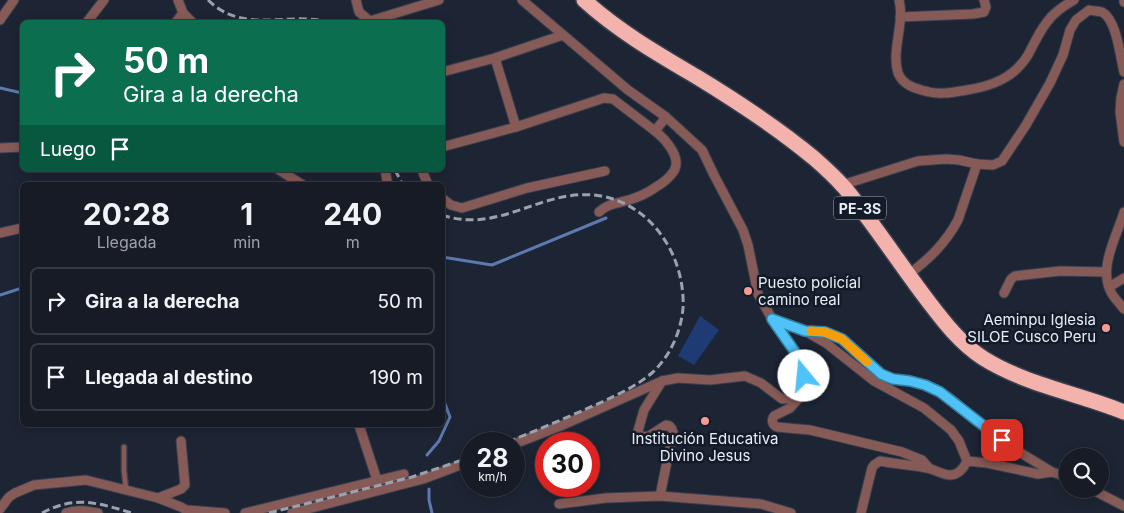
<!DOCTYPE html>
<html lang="es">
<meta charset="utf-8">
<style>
:root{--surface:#161b26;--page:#232832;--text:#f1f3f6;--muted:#9ea1a7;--line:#353943}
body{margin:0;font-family:Inter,sans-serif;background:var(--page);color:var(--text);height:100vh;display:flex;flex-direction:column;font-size:19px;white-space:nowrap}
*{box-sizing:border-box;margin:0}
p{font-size:16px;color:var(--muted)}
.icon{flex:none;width:28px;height:28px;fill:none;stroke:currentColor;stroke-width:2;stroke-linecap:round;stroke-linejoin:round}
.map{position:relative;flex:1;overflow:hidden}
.drawer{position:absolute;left:20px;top:182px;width:425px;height:245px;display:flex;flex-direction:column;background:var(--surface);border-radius:8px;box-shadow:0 2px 12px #0003,0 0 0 1px var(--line)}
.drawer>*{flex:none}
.hud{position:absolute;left:20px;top:20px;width:425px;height:152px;border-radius:8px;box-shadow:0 2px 12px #0003,0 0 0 1px var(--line);background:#0b6e4f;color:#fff;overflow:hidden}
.buttons{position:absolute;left:1059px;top:448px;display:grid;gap:10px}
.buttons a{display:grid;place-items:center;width:50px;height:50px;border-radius:50%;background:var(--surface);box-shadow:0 2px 12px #0003,0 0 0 1px var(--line);font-size:25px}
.speed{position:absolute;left:460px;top:432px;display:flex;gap:10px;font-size:25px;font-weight:700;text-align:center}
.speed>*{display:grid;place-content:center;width:65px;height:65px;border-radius:50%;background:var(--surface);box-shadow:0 2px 12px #0003,0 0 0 1px var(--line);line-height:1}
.speed small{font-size:12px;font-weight:400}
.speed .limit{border:8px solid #d22;background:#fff;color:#111}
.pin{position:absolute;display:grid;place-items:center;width:42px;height:42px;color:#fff;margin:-21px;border-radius:10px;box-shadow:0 2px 8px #0006}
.me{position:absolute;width:55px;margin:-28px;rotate:343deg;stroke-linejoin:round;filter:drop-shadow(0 0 4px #0008)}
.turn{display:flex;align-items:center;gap:18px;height:105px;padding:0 20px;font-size:22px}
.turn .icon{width:65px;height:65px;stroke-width:2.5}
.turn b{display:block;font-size:35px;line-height:42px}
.then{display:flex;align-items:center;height:48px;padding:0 20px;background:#0003;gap:10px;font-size:19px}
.eta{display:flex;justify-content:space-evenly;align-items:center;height:85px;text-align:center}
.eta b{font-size:30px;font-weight:700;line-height:35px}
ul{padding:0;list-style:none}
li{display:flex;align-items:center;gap:15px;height:68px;margin:0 10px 8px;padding:0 10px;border:2px solid var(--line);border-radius:8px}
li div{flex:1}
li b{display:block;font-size:19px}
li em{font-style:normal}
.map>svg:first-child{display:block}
.green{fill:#1e3b74}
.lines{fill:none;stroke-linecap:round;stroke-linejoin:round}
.stream{stroke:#5d79b0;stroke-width:3}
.lane-casing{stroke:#39404e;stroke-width:7}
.street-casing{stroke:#39404e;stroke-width:11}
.highway-casing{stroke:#39404e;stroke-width:18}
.lane{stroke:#865a57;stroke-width:4.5}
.street{stroke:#865a57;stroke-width:9}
.highway{stroke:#f4b2ad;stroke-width:15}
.rail{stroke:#9ba2ad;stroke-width:3;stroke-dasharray:8 4;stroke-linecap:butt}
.route-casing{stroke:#337fa1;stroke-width:12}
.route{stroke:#4fc3f7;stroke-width:9}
.slow{stroke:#f59e0b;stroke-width:9}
.poi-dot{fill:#f59b97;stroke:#131b29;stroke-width:2}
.labels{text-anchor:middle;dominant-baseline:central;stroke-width:5;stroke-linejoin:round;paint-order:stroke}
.shield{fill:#131b29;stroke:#a8afb9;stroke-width:1}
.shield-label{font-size:14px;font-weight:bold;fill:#e8eef7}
.poi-label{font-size:15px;fill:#e8eef7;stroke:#131b29;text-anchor:start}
</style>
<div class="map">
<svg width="1124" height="513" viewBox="0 0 1124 513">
<rect width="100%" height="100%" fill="#1d2433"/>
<path class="green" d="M 700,316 L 719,330 L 694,365 L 678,356 Z"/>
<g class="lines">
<g class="stream">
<path d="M 0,88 L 22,93"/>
<path d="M 442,257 L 492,265 L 606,218"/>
<path d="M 0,295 L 22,288"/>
<path d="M 427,455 L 439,441 L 450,417 L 442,396"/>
<path d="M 429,489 L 429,500 L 432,513"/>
</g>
<g class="lane-casing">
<path id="lane" d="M 124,447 L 124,471 L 126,489"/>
</g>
<g class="street-casing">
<g id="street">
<path d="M 178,0 L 183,13 L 192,22"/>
<path d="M 356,0 L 359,12 L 371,22"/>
<path d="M 899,0 C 905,23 891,50 898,73 C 903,86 917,89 929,92 C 942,95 954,92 967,90 C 992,86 1014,78 1028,55 C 1034,44 1039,32 1047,22 C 1054,12 1064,6 1074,0"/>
<path d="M 1124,0 L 1124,2"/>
<path d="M 900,17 L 973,14 L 984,12 L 986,7 L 984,0"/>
<path d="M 0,20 L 14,0"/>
<path d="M 370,21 L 439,0"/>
<path d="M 87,22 L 104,0"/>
<path d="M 176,22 L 183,13"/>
<path d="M 495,58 L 516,127"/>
<path d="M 442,72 L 495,58 L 563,35"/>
<path d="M 1124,84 L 1121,98 L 1120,112 L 1124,142"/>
<path d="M 442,147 L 516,127 L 604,98 L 613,99 L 655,131 L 666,117"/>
<path d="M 0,148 L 22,147"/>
<path d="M 279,170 L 303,185"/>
<path d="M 385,170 L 387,180 L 386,185"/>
<path d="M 422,170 L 428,185"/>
<path d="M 842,185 L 918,161 L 946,159 L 959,160 L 977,164 L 993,165 L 1002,161 L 1026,125 L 1050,83 L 1063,55 L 1070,30 L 1076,20 L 1089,10 C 1093,11 1098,11 1102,12 C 1117,20 1120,57 1124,72"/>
<path d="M 442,198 L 451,205 L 462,208 L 527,188 L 605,171"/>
<path d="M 599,212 C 608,203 620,203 632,199 C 641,196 649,192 656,187 C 663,183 670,177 674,171 C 682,157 665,139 655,131"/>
<path d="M 1124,212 C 1117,236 1097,269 1112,294 C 1115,299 1120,304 1124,309"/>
<path d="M 0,233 L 22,228"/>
<path d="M 908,275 C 929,259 945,244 958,220 L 977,164"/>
<path d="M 1109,287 L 1124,278"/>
<path d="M 1004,293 L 1011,279 L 1015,276 L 1060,271 L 1106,272"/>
<path d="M 772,319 L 805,331 L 826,343 L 874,381 L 924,408 L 951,430 L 959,441 L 967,461 C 964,468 958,475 950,475 C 942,475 934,469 927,468 C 912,465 895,464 880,461 L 874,465 L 872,468 L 861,513"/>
<path d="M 807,331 L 825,332 L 843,339 L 881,375 L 893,379 L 910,381 L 925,385 L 940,392 L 951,399 L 975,420 L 1016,450 L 1052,472 L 1068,477"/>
<path d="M 799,398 L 790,408 L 774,416 C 771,421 772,424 777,427 L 810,430 L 902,452 L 922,460 L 929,468"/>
<path d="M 359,425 L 377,480"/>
<path d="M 514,444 L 563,425 L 662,381 L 678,378 L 710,380 L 745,376 L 761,383 L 782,399 L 799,398 L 802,394 L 804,376 L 802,362 L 772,319 L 758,294 L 748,245 L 743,230 L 714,175 L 702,150 L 666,117 L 628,90 L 522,0"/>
<path d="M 967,461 L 987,463 L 1038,474 L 1052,472"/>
<path d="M 1091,489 L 1124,506"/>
<path d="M 660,496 L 673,432 C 672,428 670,425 666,425 L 649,436 L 643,437 L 639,434 L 638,431 L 644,410 L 662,381"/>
<path d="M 158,498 L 181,489 L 185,485 L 181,441"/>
<path d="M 559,504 L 606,498 L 660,496 L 761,504 L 791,513"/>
<path d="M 0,509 L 9,497 L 15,493 L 34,485 L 86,480 L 158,498 L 181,507 L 191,513"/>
<path d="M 187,510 L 225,513"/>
<path d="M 66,513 C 76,509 87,511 98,513"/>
<path d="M 245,513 L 404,474"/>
<path d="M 292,513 L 423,479 L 471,461"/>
</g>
</g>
<g class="highway-casing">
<path id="highway" d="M 584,0 C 618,31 658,54 697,77 C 738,102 778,128 815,159 C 824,167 834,176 842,185 C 849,192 855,201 861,209 C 884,239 905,271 928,301 C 944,322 960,343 983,358 C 1026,385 1077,393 1124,412"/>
</g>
<use href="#lane" class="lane"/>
<use href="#street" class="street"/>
<use href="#highway" class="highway"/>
<g class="rail">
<path d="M 208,0 C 244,35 287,11 329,22"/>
<path d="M 395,170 L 403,185"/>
<path d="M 442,215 C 501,235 543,186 601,196 C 634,202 658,224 672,253 C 680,270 684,290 683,308 C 681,332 670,356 653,372 C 638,385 621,393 604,401 C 571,416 537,430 503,444"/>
<path d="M 42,513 C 76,495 98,503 132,513"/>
<path d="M 269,513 L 412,477 L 471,457"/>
</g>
</g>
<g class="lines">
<g class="route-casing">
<path id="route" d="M 804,376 L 802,362 L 772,319 L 805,331 L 825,332 L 842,339 L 881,374 L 893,379 L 910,381 L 925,385 L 940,392 L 1002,440"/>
</g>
<use href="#route" class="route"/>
<path class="slow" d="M 811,331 L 825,332 L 842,339 L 867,362"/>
</g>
<g class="poi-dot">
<circle cx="748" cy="291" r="5"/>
<circle cx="1106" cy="328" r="5"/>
<circle cx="705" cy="421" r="5"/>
</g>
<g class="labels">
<rect class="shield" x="834" y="196.5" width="52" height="23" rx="4"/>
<g class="shield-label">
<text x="860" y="208">PE-3S</text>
</g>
<g class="poi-label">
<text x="758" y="282">Puesto policíal<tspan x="758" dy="17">camino real</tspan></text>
<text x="1096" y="319" text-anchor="end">Aeminpu Iglesia<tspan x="1096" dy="17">SILOE Cusco Peru</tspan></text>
<text x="705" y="438" text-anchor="middle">Institución Educativa<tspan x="705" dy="17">Divino Jesus</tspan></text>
</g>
</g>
</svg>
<div class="buttons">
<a><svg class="icon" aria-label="search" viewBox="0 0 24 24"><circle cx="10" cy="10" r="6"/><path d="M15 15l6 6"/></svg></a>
</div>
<div class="speed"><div>28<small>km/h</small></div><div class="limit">30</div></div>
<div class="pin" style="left:1002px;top:440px;background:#d93025"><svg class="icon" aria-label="arrive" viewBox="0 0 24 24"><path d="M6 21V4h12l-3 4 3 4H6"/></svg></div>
<svg class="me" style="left:804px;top:376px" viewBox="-20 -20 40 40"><circle r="19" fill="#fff"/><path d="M0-13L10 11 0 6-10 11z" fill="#4fc3f7"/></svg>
<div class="hud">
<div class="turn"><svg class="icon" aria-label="right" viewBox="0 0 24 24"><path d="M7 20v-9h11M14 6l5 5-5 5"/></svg><div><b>50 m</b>Gira a la derecha</div></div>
<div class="then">Luego<svg class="icon" aria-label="arrive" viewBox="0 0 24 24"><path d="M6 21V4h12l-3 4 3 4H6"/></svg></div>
</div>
<section class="drawer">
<div class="eta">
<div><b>20:28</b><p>Llegada</p></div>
<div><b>1</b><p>min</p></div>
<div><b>240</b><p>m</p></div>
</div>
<ul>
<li><svg class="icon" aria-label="right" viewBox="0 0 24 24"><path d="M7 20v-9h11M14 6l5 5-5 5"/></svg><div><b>Gira a la derecha</b></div><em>50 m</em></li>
<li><svg class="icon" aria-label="arrive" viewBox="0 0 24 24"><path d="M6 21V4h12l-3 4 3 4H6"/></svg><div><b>Llegada al destino</b></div><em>190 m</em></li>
</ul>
</section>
</div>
